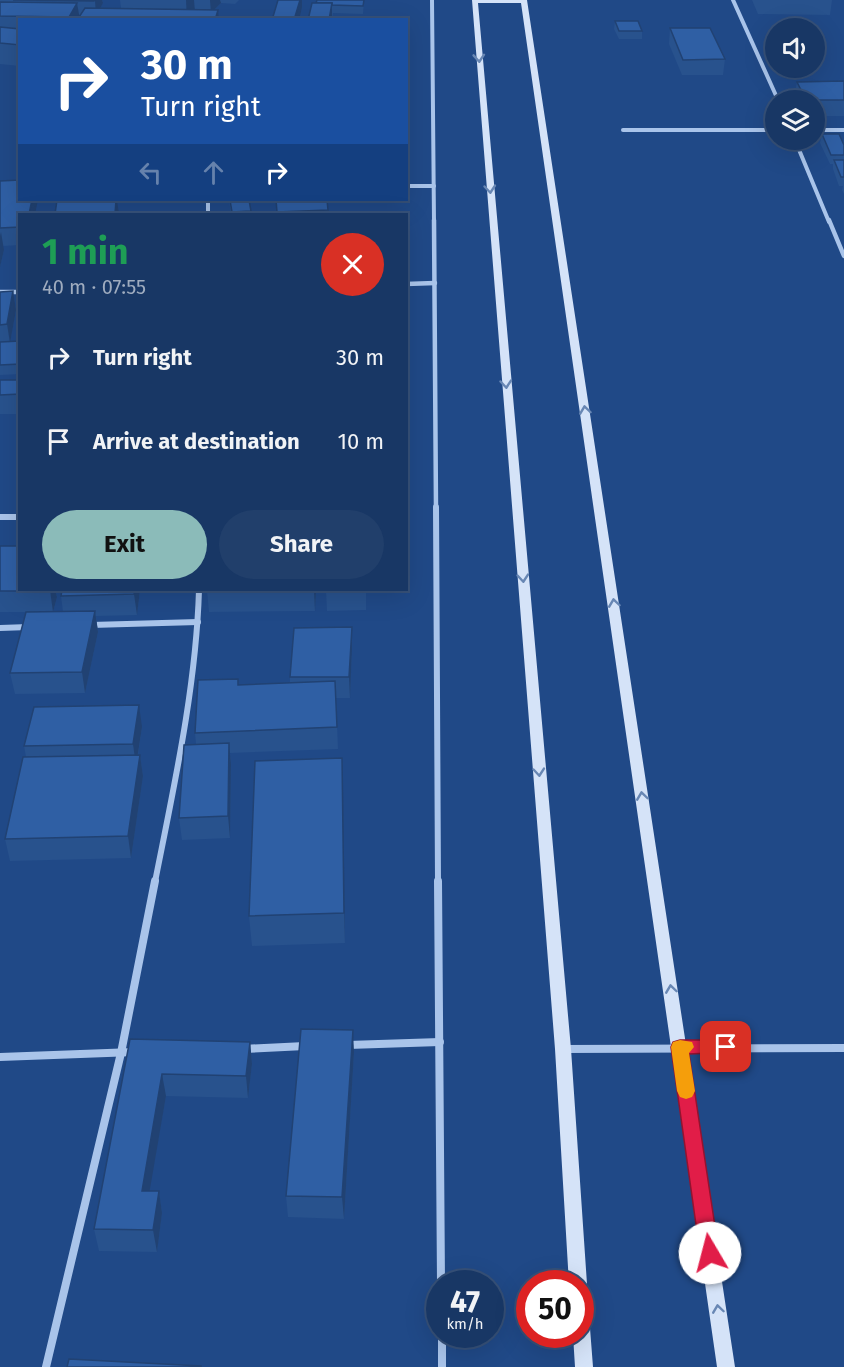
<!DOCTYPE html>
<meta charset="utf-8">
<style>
:root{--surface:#183765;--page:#213f6b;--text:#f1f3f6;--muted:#9facbf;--line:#365179;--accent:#8bbbb9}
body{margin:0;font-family:"Fira Sans",sans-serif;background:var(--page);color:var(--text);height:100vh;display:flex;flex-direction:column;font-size:22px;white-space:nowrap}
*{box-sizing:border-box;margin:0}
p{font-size:20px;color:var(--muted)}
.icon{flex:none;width:33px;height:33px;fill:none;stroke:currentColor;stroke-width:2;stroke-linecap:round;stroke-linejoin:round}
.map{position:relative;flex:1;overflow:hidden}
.details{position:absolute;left:18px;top:213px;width:390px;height:378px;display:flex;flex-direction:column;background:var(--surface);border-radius:0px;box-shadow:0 6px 24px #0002,0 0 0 2px var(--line)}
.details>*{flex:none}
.guide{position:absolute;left:18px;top:18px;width:390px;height:183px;border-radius:0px;box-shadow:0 6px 24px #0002,0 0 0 2px var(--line);background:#1a4fa0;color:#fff;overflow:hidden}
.buttons{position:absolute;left:765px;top:18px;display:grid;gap:12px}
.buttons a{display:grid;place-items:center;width:60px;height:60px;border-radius:50%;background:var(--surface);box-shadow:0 6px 24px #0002,0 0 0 2px var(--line);font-size:30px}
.speed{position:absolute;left:426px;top:1270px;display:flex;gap:12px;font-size:30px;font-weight:700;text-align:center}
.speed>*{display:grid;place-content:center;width:78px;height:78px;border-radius:50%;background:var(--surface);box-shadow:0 6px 24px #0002,0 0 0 2px var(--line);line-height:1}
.speed small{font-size:15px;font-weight:400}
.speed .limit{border:9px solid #d22;background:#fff;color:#111}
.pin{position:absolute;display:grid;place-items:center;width:51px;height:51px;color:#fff;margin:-26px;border-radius:12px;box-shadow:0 3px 9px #0006}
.me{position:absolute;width:66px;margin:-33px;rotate:352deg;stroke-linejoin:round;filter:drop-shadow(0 0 4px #0008)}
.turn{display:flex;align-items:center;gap:21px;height:126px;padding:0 24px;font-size:27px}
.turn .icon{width:78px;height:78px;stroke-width:2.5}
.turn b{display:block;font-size:42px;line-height:51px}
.lanes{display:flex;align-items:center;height:57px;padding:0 24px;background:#0003;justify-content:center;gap:30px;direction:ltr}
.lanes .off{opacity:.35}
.round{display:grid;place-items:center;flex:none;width:63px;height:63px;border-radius:32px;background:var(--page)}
.headline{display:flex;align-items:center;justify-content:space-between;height:102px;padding:0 24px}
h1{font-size:36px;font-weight:700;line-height:45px;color:#1e9e55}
.primary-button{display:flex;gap:12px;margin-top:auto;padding:12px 24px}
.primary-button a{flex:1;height:69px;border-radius:36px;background:var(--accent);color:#111;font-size:24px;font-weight:700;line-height:69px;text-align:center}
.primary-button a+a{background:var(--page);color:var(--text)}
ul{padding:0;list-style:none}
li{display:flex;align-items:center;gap:18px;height:84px;padding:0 24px}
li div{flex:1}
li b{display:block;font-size:22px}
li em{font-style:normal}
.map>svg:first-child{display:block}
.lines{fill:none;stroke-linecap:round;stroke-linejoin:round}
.street-far3{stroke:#a9c4ea;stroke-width:4}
.street-far2{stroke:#a9c4ea;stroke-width:4.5}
.street-far1{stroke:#a9c4ea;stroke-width:6}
.street{stroke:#a9c4ea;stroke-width:8}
.secondary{fill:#d5e3f8;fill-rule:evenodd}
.wall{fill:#28528d}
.shaded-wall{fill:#214273}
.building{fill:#2f5fa4;stroke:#214273;stroke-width:1.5}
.oneway{stroke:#6887b4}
.route{fill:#e11d48;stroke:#92132f;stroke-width:1.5}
.slow{fill:#f59e0b}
</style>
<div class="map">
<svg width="844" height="1367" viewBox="0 0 844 1367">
<rect width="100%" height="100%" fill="#204987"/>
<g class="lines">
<g class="street-far3">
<path d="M 432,0 L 434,222"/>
<path d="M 733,0 L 778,100"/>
<path d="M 623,130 L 776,130"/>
<path d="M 814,130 L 844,130"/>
<path d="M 795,140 L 829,222"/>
<path d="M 406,186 L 434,186"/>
<path d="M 208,200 L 208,214"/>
</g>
<g class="street-far2">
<path d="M 434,220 L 436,509"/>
<path d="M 829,220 L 844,256"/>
<path d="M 406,284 L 435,283"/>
<path d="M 0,292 L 20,292"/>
</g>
<g class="street-far1">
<path d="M 436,507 L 438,882"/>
<path d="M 0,517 L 20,517"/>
<path d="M 91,625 L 198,622"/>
<path d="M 0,628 L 29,627"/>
<path d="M 155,882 C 174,786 196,688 199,590"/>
</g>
<g class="street">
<path d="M 438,881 L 441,1284"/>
<path d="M 348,1045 L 440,1042"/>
<path d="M 243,1049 L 305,1046"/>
<path d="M 563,1049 L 844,1048"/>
<path d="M 0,1057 L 134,1052"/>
<path d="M 442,1335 L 442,1367"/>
<path d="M 46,1367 L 121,1053 L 155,881"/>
</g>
<g class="secondary">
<path d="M 472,0 L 527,0 L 735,1367 L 717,1367 L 521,3 L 478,3 L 571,1049 L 587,1284 L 584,1290 L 580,1291 L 580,1284 L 569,1284 L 555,1049 Z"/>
<path d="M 580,1307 L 586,1309 L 589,1315 L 593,1367 L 575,1367 L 573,1335 L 580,1335 Z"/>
</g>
</g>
<g class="wall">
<path d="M 0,0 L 102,0 L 103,3 L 100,8 L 121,8 L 120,0 L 239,0 L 235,4 L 221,3 L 214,10 L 219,20 L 20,20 L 20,66 L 0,64 Z"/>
<path d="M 364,0 L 363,14 L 333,13 L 332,20 L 308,20 L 312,3 Z"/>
<path d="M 752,0 L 832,0 L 830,15 L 758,14 Z"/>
<path d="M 615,21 L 642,31 L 642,39 L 619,39 L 614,29 Z"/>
<path d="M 670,28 L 725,59 L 723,75 L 682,75 L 669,44 Z"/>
<path d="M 844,81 L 844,116 L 814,116 L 814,100 L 796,100 L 794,98 L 797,82 Z"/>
<path d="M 822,134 L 844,145 L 844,194 L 842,190 L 843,186 L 839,186 L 833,169 L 833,164 L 830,164 L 820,143 Z"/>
<path d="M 0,181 L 20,214 L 20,245 L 3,246 L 4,250 L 0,267 Z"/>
<path d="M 229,200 L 249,200 L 251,214 L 231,214 Z"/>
<path d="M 276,200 L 328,210 L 328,214 L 277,214 Z"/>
<path d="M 13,291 L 16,310 L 10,342 L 20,341 L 20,374 L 0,375 L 0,292 Z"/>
<rect x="0" y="380" width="20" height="34"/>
<path d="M 0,546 L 20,590 L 55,590 L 57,597 L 53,612 L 63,612 L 61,596 L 62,590 L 140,590 L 137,615 L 96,616 L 98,632 L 85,693 L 15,694 L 10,673 L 31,612 L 0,612 Z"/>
<path d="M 207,590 L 316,590 L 315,611 L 209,612 Z"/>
<path d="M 326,590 L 366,590 L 366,610 L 327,611 Z"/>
<path d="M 352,648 L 350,698 L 336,698 L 338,749 L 230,753 L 231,764 L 230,838 L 182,840 L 179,818 L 196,744 L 195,733 L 238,679 L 239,685 L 290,683 L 290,677 Z"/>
<path d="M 142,727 L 138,755 L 140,755 L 143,776 L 131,858 L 10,861 L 5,839 L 26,757 L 24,746 Z"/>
<path d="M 343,788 L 345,943 L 252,946 L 249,916 Z"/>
<path d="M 130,1039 L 250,1042 L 252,1064 L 248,1098 L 166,1096 L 149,1191 L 159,1191 L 162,1213 L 157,1252 L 99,1251 L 94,1229 Z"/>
<path d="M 354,1052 L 344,1219 L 288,1217 L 286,1196 Z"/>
</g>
<g class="shaded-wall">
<path d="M 95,0 L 102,0 L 103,3 L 96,16 Z"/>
<path d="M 186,0 L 194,0 L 195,12 L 187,20 Z"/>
<path d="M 210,0 L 220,0 L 221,3 L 211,13 Z"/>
<path d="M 300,0 L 302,0 L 302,7 L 299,20 L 294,20 Z"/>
<path d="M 77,3 L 80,20 L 69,20 L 69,17 Z"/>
<path d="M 332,3 L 332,20 L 329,20 Z"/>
<path d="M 218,10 L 219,20 L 215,20 Z"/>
<path d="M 32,200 L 38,200 L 35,214 L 29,214 Z"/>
<path d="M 116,200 L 117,200 L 119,214 L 115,214 Z"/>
<path d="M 1,232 L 4,250 L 0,267 L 0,236 Z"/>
<path d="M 13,291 L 16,310 L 10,343 L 7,324 Z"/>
<path d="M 50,590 L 55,590 L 57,597 L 53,612 Z"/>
<path d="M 135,590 L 140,590 L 137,615 L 134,594 Z"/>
<path d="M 314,590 L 316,590 L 315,611 Z"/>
<path d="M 95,611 L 98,632 L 85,693 L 82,672 Z"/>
<path d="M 352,627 L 352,648 L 350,698 L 349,677 Z"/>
<path d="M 139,705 L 142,727 L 136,766 L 133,744 Z"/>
<path d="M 229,743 L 231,764 L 230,838 L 228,816 Z"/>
<path d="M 140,755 L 143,776 L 131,858 L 128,836 Z"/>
<path d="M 342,758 L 343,788 L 345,943 L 344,913 Z"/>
<path d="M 353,1030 L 354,1052 L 344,1219 L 342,1197 Z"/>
<path d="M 250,1042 L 252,1064 L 248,1098 L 246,1076 Z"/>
<path d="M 162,1074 L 166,1096 L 146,1212 L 142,1191 Z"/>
<path d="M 159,1191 L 162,1213 L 157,1252 L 153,1230 Z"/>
</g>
<g class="building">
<path d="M 13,0 L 95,0 L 94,1 Z"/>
<path d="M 278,0 L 300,0 L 294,20 L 272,20 Z"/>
<path d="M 317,0 L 364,0 L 363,6 L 332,5 L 332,3 L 316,3 Z"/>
<path d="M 0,2 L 77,3 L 69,17 L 0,16 Z"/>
<path d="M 312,3 L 332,3 L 329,20 L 308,20 Z"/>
<path d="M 85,8 L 218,10 L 215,20 L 77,20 Z"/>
<path d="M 615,21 L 638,21 L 642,31 L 619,31 Z"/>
<path d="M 0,27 L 20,29 L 20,45 L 0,43 Z"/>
<path d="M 670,28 L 710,28 L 725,59 L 683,60 Z"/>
<path d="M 844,81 L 844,100 L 806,100 L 797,82 Z"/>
<path d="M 822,134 L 839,134 L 844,145 L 844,155 L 831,155 Z"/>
<path d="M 834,160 L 844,160 L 844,177 L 841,177 Z"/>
<path d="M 20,180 L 20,200 L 32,200 L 29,214 L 20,214 L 20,227 L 0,228 L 0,181 Z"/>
<path d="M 57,200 L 116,200 L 115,214 L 55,214 Z"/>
<path d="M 230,200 L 249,200 L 251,211 L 232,212 Z"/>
<path d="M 276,200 L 327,200 L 328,210 L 277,212 Z"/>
<path d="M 13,291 L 7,324 L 0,325 L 0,292 Z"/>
<path d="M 20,341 L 20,364 L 0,365 L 0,342 Z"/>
<path d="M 0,380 L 20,380 L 20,394 L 0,395 Z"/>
<path d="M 0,546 L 20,546 L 20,590 L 50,590 L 49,591 L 0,591 Z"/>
<path d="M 62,590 L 135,590 L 134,594 L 61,596 Z"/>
<path d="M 207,590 L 314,590 L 207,591 Z"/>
<path d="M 95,611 L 82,672 L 10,673 L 26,612 Z"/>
<path d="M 352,627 L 349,677 L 290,677 L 294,628 Z"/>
<path d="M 238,679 L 238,685 L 335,681 L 337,727 L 195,733 L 198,680 Z"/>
<path d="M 139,705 L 133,744 L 24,746 L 34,707 Z"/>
<path d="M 229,743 L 228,816 L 179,818 L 184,745 Z"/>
<path d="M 140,755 L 128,836 L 5,839 L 23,757 Z"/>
<path d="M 342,758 L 344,913 L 249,916 L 255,761 Z"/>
<path d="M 301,1029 L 353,1030 L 342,1197 L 286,1196 Z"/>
<path d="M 130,1039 L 250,1042 L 246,1076 L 162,1074 L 142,1191 L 159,1191 L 153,1230 L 94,1229 Z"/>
<path d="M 69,1359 L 201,1366 L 201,1367 L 67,1367 Z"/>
</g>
<defs><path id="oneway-chevron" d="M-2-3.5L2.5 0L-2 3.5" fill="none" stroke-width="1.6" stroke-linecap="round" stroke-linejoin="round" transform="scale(1.5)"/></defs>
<g class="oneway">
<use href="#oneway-chevron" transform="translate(479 58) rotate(86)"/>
<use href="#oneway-chevron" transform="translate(490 189) rotate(85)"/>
<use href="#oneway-chevron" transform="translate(506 384) rotate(85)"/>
<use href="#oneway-chevron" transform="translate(585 410) rotate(-98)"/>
<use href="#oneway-chevron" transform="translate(523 578) rotate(85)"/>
<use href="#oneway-chevron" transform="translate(614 603) rotate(-98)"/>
<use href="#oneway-chevron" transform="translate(539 772) rotate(85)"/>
<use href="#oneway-chevron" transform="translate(642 796) rotate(-98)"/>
<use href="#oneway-chevron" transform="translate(671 989) rotate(-98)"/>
<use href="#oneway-chevron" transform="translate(718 1309) rotate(-98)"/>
</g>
<path class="route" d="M 680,1040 L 726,1040 L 733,1042 L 735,1047 L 733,1052 L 689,1054 L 719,1253 L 716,1259 L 710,1261 L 703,1259 L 700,1253 L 671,1047 L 673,1042 Z"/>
<path class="slow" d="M 680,1040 L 692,1042 L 694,1047 L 689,1053 L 695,1091 L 692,1097 L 686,1099 L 680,1097 L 677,1091 L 671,1047 L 673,1042 Z"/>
</svg>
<div class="buttons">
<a><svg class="icon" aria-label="sound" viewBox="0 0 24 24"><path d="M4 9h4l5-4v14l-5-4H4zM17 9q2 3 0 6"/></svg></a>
<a><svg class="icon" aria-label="layers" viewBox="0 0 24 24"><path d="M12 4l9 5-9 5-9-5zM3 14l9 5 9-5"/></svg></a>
</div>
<div class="speed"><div>47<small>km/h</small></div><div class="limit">50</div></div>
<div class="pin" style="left:726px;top:1047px;background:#d93025"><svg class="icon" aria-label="arrive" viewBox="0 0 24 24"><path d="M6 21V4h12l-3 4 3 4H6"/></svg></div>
<svg class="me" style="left:710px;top:1253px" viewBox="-20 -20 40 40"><circle r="19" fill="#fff"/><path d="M0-13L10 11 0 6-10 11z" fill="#e11d48"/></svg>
<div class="guide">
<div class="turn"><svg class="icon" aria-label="right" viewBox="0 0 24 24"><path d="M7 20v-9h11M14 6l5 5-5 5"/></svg><div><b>30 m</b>Turn right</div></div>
<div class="lanes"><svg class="icon off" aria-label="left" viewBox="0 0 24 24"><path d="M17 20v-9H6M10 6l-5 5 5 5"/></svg><svg class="icon off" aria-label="ahead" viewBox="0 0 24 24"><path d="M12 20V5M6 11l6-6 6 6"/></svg><svg class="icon" aria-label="right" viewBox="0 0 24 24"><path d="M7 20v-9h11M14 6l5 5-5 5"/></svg></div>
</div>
<section class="details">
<div class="headline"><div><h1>1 min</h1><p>40 m · 07:55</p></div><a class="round" style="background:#d93025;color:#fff"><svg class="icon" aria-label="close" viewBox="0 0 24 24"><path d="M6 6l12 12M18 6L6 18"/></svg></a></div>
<ul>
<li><svg class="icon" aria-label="right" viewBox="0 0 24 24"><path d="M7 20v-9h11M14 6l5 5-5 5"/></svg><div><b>Turn right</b></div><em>30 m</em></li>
<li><svg class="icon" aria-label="arrive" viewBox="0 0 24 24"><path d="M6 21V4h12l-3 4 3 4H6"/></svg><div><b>Arrive at destination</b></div><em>10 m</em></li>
</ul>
<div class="primary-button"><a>Exit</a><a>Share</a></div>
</section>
</div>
